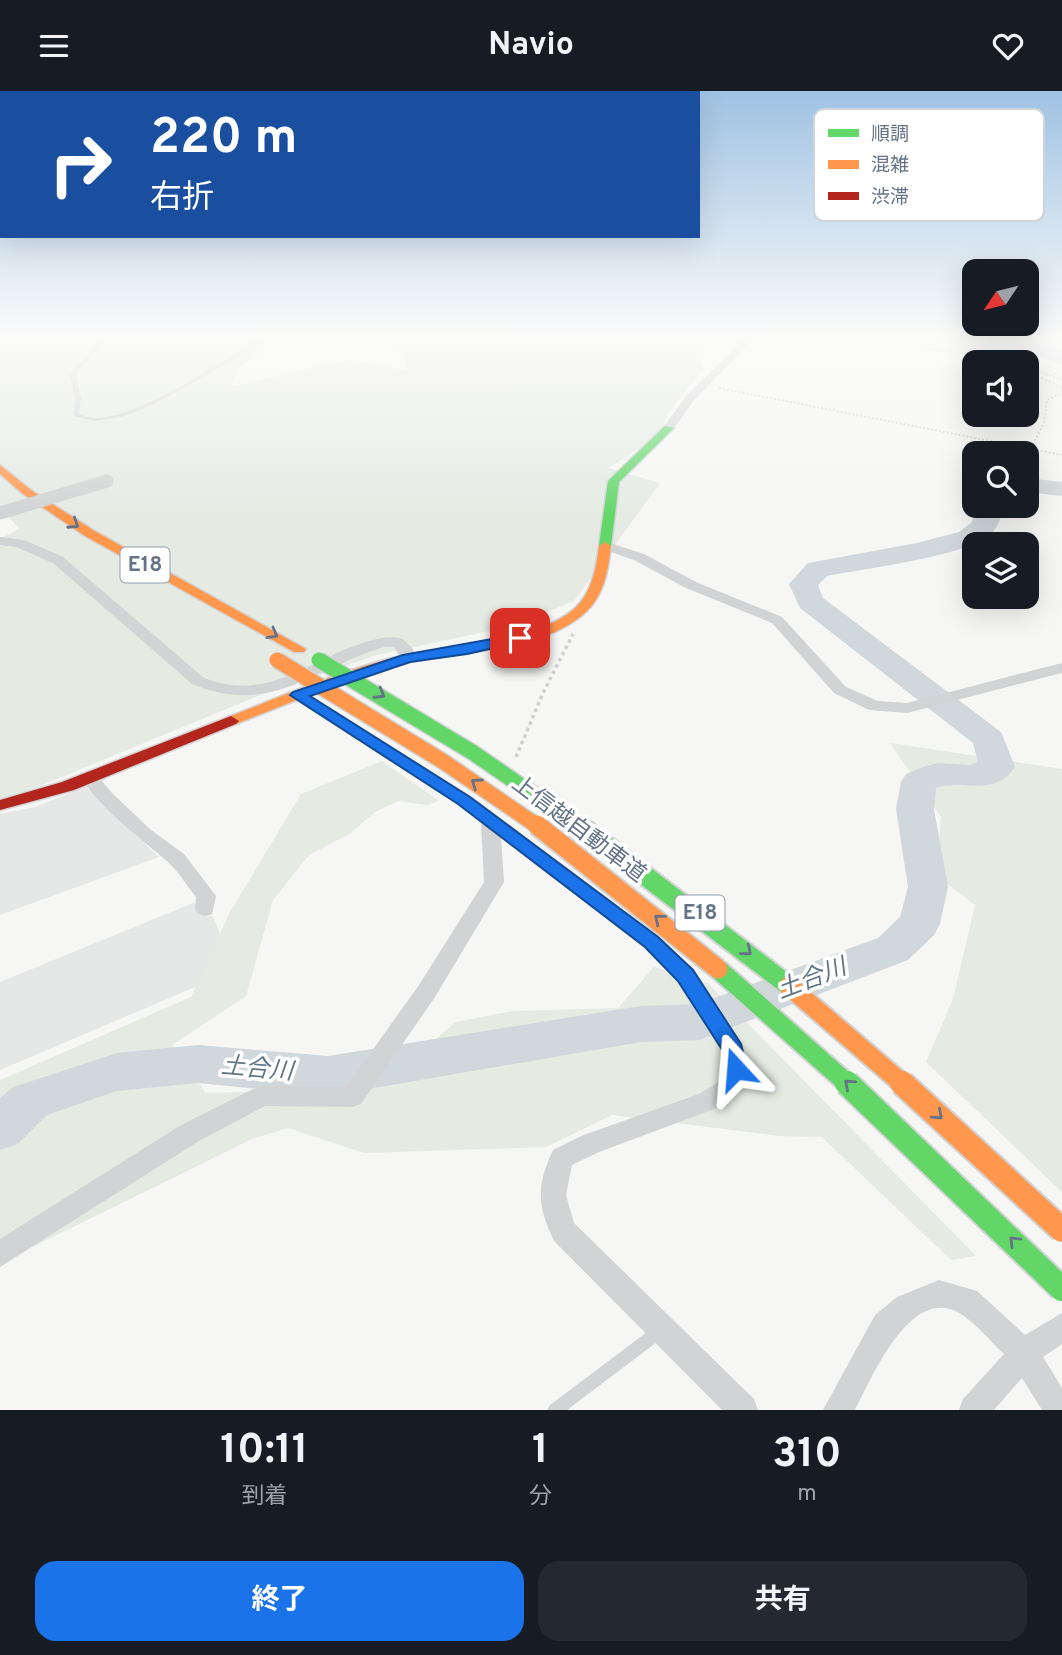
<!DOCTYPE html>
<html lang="ja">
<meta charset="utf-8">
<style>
:root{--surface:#171b24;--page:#242831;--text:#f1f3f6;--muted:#9ea1a6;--accent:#1a73e8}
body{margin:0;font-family:Overpass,"Noto Sans JP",sans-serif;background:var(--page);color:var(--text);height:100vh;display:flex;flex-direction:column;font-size:26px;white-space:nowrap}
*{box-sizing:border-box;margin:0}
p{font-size:23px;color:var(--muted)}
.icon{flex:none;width:38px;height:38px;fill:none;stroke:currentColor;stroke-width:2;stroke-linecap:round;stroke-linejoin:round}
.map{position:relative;height:1319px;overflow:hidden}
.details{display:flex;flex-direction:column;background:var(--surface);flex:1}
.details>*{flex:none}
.guide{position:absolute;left:0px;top:0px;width:700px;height:147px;box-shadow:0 7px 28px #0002;background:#1a4fa0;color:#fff;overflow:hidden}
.needle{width:46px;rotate:235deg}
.controls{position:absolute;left:962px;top:168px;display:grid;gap:14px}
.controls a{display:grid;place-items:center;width:77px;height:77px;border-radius:14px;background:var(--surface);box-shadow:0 7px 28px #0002;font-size:35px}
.pin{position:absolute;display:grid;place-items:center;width:60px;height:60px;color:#fff;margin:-30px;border-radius:14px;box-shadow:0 4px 10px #0006}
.me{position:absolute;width:77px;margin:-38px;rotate:341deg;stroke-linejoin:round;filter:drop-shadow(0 0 5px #0008)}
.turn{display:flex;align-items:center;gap:24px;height:147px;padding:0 35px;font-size:32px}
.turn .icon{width:91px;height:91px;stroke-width:2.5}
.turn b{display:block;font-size:49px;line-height:60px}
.eta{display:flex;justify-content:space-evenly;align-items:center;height:119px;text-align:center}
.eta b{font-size:42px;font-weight:700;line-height:49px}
.action{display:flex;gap:14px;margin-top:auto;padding:14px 35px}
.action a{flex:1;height:80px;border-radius:21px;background:var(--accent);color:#fff;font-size:28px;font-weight:700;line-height:80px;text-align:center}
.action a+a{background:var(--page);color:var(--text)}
header{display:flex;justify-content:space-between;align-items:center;height:91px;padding:0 35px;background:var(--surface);font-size:32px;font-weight:700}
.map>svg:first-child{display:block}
.built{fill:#e6e7e7}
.green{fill:#e5eae3}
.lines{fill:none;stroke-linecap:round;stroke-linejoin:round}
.river{fill:#d1d8db;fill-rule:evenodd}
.fast-casing{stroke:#d2d4d5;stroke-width:3}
.slow-casing{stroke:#d2d4d5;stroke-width:3}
.jam-casing{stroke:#d2d4d5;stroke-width:3}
.path-far1{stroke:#cfd0d0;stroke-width:2;stroke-dasharray:2 2;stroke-linecap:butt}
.path{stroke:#cfd0d0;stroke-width:3.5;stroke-dasharray:3.5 3.5;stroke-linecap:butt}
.lane{fill:#d2d3d4;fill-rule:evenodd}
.street{fill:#d2d3d4;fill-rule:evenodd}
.fast{fill:#63d668;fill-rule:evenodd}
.slow{fill:#ff974d;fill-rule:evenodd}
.jam{fill:#b3261e;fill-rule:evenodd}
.fast-bridge-far2-casing{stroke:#d1d2d4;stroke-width:18;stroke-linecap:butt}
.fast-bridge-far1-casing{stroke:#d1d2d4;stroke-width:23;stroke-linecap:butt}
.fast-bridge-casing{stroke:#d1d2d4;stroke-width:28;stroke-linecap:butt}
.slow-bridge-far2-casing{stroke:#d1d2d4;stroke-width:18;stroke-linecap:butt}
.slow-bridge-far1-casing{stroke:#d1d2d4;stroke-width:23;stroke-linecap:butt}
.slow-bridge-casing{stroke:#d1d2d4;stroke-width:28;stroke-linecap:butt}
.street-bridge{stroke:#d2d3d4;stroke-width:13}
.fast-bridge-far2{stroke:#63d668;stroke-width:15}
.fast-bridge-far1{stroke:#63d668;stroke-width:19}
.fast-bridge{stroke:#63d668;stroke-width:24}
.slow-bridge-far2{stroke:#ff974d;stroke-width:15}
.slow-bridge-far1{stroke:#ff974d;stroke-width:19}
.slow-bridge{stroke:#ff974d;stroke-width:24}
.oneway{stroke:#647387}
.route{fill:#1a73e8;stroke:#114b97;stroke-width:2}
.labels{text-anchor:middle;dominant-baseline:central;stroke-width:7;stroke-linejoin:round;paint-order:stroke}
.shield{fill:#fff;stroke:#929dab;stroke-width:2}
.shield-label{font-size:21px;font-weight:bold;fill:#647387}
.street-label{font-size:23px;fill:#647387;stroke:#fff}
.water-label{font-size:24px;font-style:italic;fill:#607583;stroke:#fff}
.key{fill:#fff;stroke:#d0d5db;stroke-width:2}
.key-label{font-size:19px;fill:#647387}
</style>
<header><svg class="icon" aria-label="menu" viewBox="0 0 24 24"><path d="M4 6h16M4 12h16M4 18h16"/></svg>Navio<svg class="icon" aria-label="heart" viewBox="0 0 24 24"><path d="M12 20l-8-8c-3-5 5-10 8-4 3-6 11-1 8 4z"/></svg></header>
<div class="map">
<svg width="1062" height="1319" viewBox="0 0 1062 1319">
<rect width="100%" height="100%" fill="#f6f6f5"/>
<g class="built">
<path d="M 86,696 L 159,766 L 0,824 L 0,723 L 35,716 Z"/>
<path d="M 193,812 L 214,827 L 233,880 L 0,979 L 0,891 Z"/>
</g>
<g class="green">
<path d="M 0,243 L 15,243 L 11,247 L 15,255 L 25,249 L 29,243 L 308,243 L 276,251 L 238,278 L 231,296 L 349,268 L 407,280 L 402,264 L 394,254 L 403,243 L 716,243 L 697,257 L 704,277 L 668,322 L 658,346 L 608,377 L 660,392 L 574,510 L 512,535 L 377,564 L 265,602 L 40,695 L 0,708 L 0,448 L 19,438 L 9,426 L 0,426 Z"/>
<path d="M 890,652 L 1062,678 L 1062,1101 L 926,971 L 953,908 L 975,814 L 937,785 L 941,726 Z"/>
<path d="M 382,670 L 439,710 L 428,714 L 398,710 L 375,721 L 351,742 L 309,764 L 273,809 L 246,905 L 172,954 L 206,1002 L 378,997 L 456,931 L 513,920 L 618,917 L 654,876 L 708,892 L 976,1165 L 951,1169 L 822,1046 L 780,1045 L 612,1024 L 546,1056 L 364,1062 L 288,1037 L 252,1048 L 0,1172 L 0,989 L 191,906 L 229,823 L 301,703 Z"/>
</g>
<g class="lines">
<g class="river">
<path d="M 1008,243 L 1028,243 L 1039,252 L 1062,260 L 1062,273 L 1025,260 Z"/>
<path d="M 1027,387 L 1062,391 L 1062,405 L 1027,401 Z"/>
<path d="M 980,415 L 1006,415 C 1001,424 998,437 990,444 C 966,465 863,478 827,485 L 818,494 L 823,507 L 1001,641 L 1015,676 C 993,708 961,687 936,697 L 934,718 L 948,796 L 940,833 L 934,844 L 908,869 L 699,949 L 641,951 L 328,1005 L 198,992 L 117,1000 L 47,1024 L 18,1053 L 0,1059 L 0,1007 L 13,996 L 117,962 L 198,954 L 328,965 L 641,915 L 698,913 L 878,847 L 900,826 L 908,796 L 896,718 L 901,691 L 906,683 L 926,675 L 939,672 L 970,674 L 978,671 L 973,652 L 800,517 L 789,493 L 808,472 L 917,452 L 959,441 L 971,432 Z"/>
</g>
<g class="fast-casing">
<path id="fast" d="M 665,335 L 674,337 L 619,391 L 611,455 L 609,458 L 601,458 L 599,455 L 608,390 Z"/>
</g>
<g class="slow-casing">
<g id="slow">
<path d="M 0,374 L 31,399 L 93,439 L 306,558 L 304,561 L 294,561 L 85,445 L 23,403 L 0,383 Z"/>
<path d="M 605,451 L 611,455 C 608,482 603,509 580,526 C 532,563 463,557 407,572 C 348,587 292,611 236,633 L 226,633 L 223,630 L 226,627 C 277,607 328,585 381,570 C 436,554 531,555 574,518 C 592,502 596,477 599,455 Z"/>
</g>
</g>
<g class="jam-casing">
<path id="jam" d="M 231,625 L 239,630 L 236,633 L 74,699 L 0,719 L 0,709 L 62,691 Z"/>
</g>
<g class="path-far1">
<path d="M 839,243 L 1013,271"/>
<path d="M 1003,243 L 1016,255 L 1057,271 L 1060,274 L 1058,282 L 1052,284"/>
<path d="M 1027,276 L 1062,289"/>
<path d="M 1027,280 L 1062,297"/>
<path d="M 719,297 L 1062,364"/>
<path d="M 1031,357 L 1044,332 L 1047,309 L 1062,302"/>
</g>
<path class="path" d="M 516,666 L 543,602 L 573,543"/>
<g class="lane">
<path d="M 106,243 L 110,243 L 76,284 L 81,307 L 79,323 C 84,324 90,327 95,327 C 133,328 205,281 238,261 C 249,255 265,242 277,243 L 177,301 L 148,316 L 121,326 L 95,330 L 74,325 L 75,307 L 70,284 Z"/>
<path d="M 660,1233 L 665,1235 L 667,1240 L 665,1245 L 567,1319 L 547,1319 L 550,1314 L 655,1235 Z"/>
</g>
<g class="street">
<path d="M 749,243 L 759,243 L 694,309 L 673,339 L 665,339 L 663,337 L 686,305 Z"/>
<path d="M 0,446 L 24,449 L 63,466 L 204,587 C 269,612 307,569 366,551 C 379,547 390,545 403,548 L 413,558 L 416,567 L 414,570 L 402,570 L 394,556 L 384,556 C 311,578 272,626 192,593 L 53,472 L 16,456 L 0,454 Z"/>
<path d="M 607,451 L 644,463 L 696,491 L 782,526 L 846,596 L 878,610 L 907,612 L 1062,572 L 1062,582 L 907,622 L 869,619 L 834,602 L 772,532 L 686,497 L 634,469 L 602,458 L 600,455 Z"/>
<path d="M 298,599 L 471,705 L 659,846 L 693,879 L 742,952 L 748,978 L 738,1003 L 717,1017 L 599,1061 L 572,1074 L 566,1104 L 574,1132 L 754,1308 L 758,1319 L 722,1319 L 554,1150 C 537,1114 536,1096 553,1059 L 581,1045 L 699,1003 L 720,990 L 724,978 L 722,961 L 677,891 L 643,856 L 501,746 L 504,791 L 435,906 L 361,1013 L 352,1016 L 265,1015 L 199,1050 L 0,1176 L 0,1148 L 181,1034 L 253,998 L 262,995 L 346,996 L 419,894 L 484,791 L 481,731 L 457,713 L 292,607 L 290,604 L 292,601 Z"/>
<path d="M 89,680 L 95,682 L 112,702 L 151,739 L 184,763 L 216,805 L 212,823 L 205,825 L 198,823 L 195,818 L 196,806 C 187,795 179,781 168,771 C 137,744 104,721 80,686 Z"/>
<path d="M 939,1189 L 977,1200 L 1025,1244 L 1062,1222 L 1062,1253 L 1043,1266 L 1062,1297 L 1062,1319 L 1042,1319 L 1022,1287 L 994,1319 L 959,1319 L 963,1308 L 1004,1263 C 990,1250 975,1231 959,1222 C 910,1194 872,1287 855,1319 L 823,1319 L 875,1224 L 897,1206 Z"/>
</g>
<use href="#fast" class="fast"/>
<use href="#slow" class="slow"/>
<use href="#jam" class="jam"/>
<g class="fast-bridge-far2-casing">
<path id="fast-bridge-far2" d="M 319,569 L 472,661 L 581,736"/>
</g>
<g class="fast-bridge-far1-casing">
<g id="fast-bridge-far1">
<path d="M 579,734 L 789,895"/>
<path d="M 718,878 L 849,994"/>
</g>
</g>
<g class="fast-bridge-casing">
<path id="fast-bridge" d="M 847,992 L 1062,1198"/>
</g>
<g class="slow-bridge-far2-casing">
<path id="slow-bridge-far2" d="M 277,569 L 444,671 L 539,736"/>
</g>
<g class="slow-bridge-far1-casing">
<g id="slow-bridge-far1">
<path d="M 537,734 L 718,878"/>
<path d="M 789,895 L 904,994"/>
</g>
</g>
<g class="slow-bridge-casing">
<path id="slow-bridge" d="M 902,992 L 1062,1139"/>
</g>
<path class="street-bridge" d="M 0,422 L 107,390"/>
<use href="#fast-bridge-far2" class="fast-bridge-far2"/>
<use href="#fast-bridge-far1" class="fast-bridge-far1"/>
<use href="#fast-bridge" class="fast-bridge"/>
<use href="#slow-bridge-far2" class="slow-bridge-far2"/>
<use href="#slow-bridge-far1" class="slow-bridge-far1"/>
<use href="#slow-bridge" class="slow-bridge"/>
</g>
<defs><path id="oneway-chevron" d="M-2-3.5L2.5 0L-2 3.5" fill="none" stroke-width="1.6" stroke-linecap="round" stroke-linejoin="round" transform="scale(1.75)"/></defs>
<g class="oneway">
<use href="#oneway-chevron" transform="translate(74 433) rotate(33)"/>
<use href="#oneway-chevron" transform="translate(273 543) rotate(29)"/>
<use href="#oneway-chevron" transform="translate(380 603) rotate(31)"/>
<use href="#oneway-chevron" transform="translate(476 692) rotate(-145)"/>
<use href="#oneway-chevron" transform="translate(659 828) rotate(-141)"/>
<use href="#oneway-chevron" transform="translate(747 860) rotate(39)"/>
<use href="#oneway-chevron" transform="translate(849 993) rotate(-138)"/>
<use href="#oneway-chevron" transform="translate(938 1024) rotate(42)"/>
<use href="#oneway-chevron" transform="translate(1014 1150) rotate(-135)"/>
</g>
<linearGradient id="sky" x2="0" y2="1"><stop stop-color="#9fc2e3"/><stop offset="0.57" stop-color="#fbfbfa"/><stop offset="1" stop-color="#fbfbfa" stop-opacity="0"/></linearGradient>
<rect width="1062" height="427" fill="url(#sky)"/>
<path class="route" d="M 520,543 L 525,544 L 525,550 L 467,563 L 410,571 L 310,605 L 470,706 L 658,846 L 693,879 L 741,953 L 747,978 L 744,984 L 736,987 L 728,984 L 723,960 L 678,890 L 645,856 L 458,713 L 290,604 L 293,601 L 403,564 Z"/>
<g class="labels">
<g class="shield">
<rect x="120.5" y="456.5" width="49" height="35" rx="5"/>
<rect x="675.5" y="804.5" width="49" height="35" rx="5"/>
</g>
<g class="shield-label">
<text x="145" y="474">E18</text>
<text x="700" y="822">E18</text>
</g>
<g class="street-label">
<text transform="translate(578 739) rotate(37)">上信越自動車道</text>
</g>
<g class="water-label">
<text transform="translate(812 889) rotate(-21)">土合川</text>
<text transform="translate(257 979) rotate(5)">土合川</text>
</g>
</g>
<rect x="814" y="18" width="230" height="112" rx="10" class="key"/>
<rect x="828" y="38" width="31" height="8" fill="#63d668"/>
<rect x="828" y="69" width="31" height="9" fill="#ff974d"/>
<rect x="828" y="101" width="31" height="8" fill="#b3261e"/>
<g class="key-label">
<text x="871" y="49">順調</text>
<text x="871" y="80">混雑</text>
<text x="871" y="112">渋滞</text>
</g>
</svg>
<div class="controls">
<a><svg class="needle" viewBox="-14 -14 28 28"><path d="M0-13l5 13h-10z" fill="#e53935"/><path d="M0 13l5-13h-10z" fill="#9ea1a6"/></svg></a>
<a><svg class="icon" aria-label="sound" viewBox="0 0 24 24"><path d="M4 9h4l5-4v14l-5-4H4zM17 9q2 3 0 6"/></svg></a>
<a><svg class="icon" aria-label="search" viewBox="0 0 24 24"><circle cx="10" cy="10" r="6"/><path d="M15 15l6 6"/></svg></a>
<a><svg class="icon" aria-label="layers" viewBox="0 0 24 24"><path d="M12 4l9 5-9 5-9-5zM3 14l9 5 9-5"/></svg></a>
</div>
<div class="pin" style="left:520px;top:547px;background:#d93025"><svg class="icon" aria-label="arrive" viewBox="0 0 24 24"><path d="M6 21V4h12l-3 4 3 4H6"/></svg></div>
<svg class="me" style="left:736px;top:978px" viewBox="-20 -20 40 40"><path d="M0-17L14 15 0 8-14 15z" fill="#1a73e8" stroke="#fff" stroke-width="4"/></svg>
<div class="guide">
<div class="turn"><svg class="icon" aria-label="right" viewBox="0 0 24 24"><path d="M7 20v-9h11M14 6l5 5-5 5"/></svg><div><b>220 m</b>右折</div></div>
</div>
</div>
<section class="details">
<div class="eta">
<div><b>10:11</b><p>到着</p></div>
<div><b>1</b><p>分</p></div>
<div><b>310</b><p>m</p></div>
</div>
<div class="action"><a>終了</a><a>共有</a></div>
</section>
